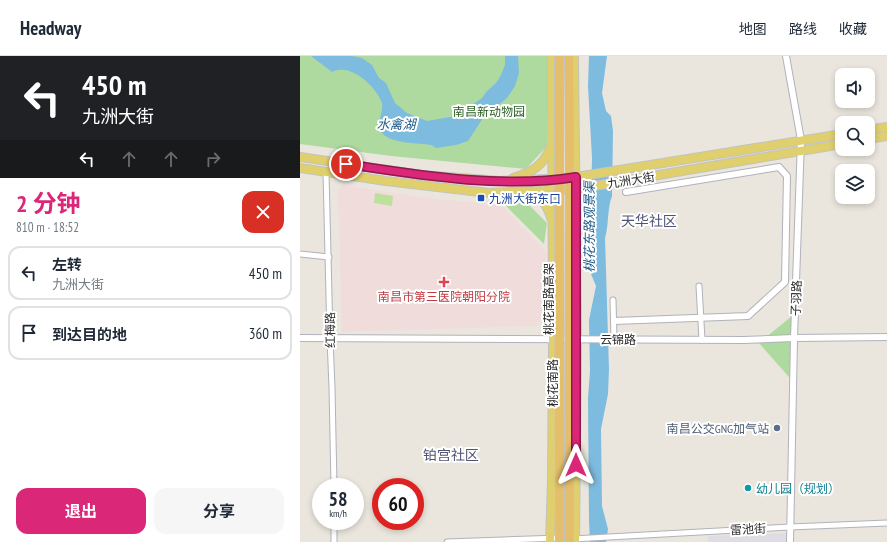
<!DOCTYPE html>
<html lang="zh">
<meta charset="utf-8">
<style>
:root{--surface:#fff;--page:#f6f6f7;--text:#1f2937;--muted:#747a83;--line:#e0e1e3;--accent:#db2777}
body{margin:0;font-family:"PT Sans Narrow","Noto Sans SC",sans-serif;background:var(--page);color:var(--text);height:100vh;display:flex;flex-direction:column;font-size:15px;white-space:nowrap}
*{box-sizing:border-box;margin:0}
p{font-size:13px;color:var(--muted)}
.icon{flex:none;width:22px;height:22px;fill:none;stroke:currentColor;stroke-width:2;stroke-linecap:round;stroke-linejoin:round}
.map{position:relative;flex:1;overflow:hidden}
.sheet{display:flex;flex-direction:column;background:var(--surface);width:300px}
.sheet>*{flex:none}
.top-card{background:#202124;color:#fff;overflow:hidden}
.buttons{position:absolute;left:535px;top:12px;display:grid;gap:8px}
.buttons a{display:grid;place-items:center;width:40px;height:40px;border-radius:8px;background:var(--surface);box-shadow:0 2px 6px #0003;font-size:20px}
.speed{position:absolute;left:12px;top:422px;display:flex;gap:8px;font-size:20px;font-weight:700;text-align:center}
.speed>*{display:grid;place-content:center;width:52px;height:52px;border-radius:50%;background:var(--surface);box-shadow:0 2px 6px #0003;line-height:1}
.speed small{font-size:10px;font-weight:400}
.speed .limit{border:6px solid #d22;background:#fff;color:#111}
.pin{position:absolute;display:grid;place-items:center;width:34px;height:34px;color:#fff;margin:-17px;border:2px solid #fff;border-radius:50%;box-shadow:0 1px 4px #0007}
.me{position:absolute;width:44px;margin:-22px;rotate:0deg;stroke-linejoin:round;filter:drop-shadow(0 0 3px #0008)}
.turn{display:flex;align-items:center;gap:14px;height:84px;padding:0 16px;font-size:18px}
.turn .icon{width:52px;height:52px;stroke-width:2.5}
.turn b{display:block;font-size:28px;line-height:34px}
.lanes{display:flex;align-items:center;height:38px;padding:0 16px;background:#0003;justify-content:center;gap:20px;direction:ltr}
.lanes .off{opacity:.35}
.round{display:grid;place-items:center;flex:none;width:42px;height:42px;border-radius:12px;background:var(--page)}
.overview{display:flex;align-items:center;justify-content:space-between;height:68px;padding:0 16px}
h1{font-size:24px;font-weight:700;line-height:30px;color:var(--accent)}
.button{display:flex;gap:8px;margin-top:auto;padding:8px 16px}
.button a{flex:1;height:46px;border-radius:12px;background:var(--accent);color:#fff;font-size:16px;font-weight:700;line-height:46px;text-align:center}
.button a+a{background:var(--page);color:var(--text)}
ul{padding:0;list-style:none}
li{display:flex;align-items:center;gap:12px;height:54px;margin:0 8px 6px;padding:0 8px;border:2px solid var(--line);border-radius:12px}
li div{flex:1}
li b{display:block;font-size:15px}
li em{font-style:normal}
header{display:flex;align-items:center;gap:24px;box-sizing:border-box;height:56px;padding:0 20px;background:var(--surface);border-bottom:1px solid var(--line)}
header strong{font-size:19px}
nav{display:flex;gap:22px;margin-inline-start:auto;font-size:14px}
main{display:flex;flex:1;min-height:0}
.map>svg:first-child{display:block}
.industrial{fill:#dfdde3}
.medical{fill:#f0dddb}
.green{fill:#aedaa0}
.pitch{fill:#bde09d}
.water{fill:#7dbbdf}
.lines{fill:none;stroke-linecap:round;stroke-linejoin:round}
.minor-casing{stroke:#b1b2bc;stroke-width:7}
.tertiary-casing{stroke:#b1b2bc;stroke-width:8}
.primary-casing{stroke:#c3c3c3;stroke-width:10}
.trunk-casing{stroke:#c3c3c3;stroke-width:10}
.minor{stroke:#fff;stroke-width:5}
.tertiary{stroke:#fff;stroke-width:6}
.primary{stroke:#dfcf6d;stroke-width:8}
.trunk{stroke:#e4be6a;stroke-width:8}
.trunk-bridge-casing{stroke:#c3c3c3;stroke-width:10;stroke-linecap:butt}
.trunk-bridge{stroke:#e4be6a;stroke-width:8}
.route-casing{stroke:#8e194d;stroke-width:10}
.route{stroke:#db2777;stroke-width:7}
.transit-dot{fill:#1a4fb4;stroke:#fff;stroke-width:1.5}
.health-dot{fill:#e0444e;stroke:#fff;stroke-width:1.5}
.service-dot{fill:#5c6f8a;stroke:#fff;stroke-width:1.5}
.culture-dot{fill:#0f9aa8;stroke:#fff;stroke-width:1.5}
.labels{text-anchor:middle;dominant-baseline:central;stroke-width:4;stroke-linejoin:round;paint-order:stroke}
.park-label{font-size:12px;fill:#295d23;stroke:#fff}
.street-label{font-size:12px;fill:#2a2a2a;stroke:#fff}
.transit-label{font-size:12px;fill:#164399;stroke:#fff;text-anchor:start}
.health-label{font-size:12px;fill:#be3a42;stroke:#fff}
.service-label{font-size:12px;fill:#4e5e75;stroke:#fff;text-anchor:end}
.culture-label{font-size:12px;fill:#0d838f;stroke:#fff;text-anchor:start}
.water-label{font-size:13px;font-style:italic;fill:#1e5a89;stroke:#fff}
.quarter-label{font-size:14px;fill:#505374;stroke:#fff}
</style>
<header>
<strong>Headway</strong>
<nav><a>地图</a><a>路线</a><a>收藏</a></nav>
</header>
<main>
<section class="sheet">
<div class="top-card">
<div class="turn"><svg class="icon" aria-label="left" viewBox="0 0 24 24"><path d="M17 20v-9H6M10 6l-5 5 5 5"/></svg><div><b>450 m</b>九洲大街</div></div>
<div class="lanes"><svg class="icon" aria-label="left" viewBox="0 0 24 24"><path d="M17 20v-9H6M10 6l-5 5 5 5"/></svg><svg class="icon off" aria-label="ahead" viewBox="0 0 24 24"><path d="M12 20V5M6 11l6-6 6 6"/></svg><svg class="icon off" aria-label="ahead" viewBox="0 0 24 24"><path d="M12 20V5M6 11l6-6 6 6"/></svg><svg class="icon off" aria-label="right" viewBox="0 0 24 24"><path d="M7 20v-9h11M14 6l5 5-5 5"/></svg></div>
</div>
<div class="overview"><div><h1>2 分钟</h1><p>810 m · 18:52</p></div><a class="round" style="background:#d93025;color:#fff"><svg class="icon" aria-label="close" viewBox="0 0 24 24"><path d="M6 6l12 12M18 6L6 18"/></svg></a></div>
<ul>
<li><svg class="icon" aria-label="left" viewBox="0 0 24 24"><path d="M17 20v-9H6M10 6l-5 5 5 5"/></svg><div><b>左转</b><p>九洲大街</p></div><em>450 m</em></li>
<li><svg class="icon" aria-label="arrive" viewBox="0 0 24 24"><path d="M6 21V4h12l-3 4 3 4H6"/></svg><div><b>到达目的地</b></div><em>360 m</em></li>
</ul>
<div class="button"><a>退出</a><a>分享</a></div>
</section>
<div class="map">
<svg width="587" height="486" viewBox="0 0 587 486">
<rect width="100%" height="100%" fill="#eae6dd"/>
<path class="industrial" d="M 487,477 L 488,486 L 408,486 L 408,480 Z"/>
<path class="medical" d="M 42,129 L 128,142 L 201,149 L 246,195 L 248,257 L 237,270 L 42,276 L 38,135 Z"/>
<g class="green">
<path d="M 0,0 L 249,0 L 247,90 L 226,113 L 91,100 L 0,88 Z"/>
<path d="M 225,145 L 247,167 L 244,188 L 205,149 Z"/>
<path d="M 498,255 L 496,329 L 459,287 Z"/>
</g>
<path class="pitch" d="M 75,137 L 93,140 L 92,150 L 74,147 Z"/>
<g class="water">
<path d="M 11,0 L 52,0 L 62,2 L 72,9 L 79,22 L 86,27 L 95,47 L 107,57 L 127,65 L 156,60 L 182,42 L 187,35 L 196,27 L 201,19 L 205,9 L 205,0 L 218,0 L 219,17 L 215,30 L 207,42 L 183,62 L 168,85 L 156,89 L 136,92 L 132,89 C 119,87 91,88 82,77 C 75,67 84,56 82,47 C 76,30 50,6 32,16 Z"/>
<path d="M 289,0 L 307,0 L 302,37 L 306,55 L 311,60 L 313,75 L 312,140 C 307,153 309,169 305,182 L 309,313 L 308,338 L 301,373 L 302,450 L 308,473 L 306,486 L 290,486 L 289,465 L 288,342 L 290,315 L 289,264 L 296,230 L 291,218 L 295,210 L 291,204 L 293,195 L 291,185 L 294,154 L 291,147 L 292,102 L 288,30 Z"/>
</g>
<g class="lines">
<g class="minor-casing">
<g id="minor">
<path d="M 26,116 L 30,282 L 32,332 L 34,431"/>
<path d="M 0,198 L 29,201"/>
<path d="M 399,230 L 402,284"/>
<path d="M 313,244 L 314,283"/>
<path d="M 34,465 L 34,486"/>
<path d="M 272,483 L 490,471 L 587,467"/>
<path d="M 147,486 L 260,482"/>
</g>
</g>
<g class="tertiary-casing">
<g id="tertiary">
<path d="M 486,0 L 501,84 L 494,282 L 490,486"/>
<path d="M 314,265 L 448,260 L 485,226 L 487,120 L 479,111 L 326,136"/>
<path d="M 0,282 L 444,284 L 494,282 L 587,281"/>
</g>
</g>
<g class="primary-casing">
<g id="primary">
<path d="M 274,0 L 277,283 L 275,486"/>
<path d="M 568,74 L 587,71"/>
<path d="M 568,83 L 587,80"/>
<path d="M 0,101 L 121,119 L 200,125 L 270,122 L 542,78"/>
<path d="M 0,112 L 86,125 L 189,137 L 276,133 L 542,88"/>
<path d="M 213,122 C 233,116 244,109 251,90"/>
<path d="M 228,137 C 242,142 247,148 251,162"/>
<path d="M 250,486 L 252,424 L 253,283 L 252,0"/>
</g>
</g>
<g class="trunk-casing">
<path id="trunk" d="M 269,0 L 270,114"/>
</g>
<use href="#minor" class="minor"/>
<use href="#tertiary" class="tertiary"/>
<use href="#primary" class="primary"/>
<use href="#trunk" class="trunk"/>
<g class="trunk-bridge-casing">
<g id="trunk-bridge">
<path d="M 259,0 L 260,486"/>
<path d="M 269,486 L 270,114"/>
</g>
</g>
<use href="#trunk-bridge" class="trunk-bridge"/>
</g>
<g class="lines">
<g class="route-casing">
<path id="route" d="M 46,108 C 119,119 202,133 276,121 L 276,409"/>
</g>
<use href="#route" class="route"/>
</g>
<rect class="transit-dot" x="177" y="138" width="8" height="8" rx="2"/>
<path class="health-dot" d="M142 220h4v4h4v4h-4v4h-4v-4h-4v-4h4z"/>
<circle class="service-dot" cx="477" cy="372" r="4"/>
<circle class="culture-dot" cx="448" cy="432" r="4"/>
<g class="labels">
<g class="park-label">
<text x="189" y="55">南昌新动物园</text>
</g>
<g class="street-label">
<text transform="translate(331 124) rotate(-9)">九洲大街</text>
<text transform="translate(496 242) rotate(-88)">子羽路</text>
<text transform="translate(248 243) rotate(-90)">桃花南路高架</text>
<text transform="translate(30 274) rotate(-91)">红梅路</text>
<text x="318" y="283">云锦路</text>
<text transform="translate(252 327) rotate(-90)">桃花南路</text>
<text transform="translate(448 473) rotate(-3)">雷池街</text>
</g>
<g class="transit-label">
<text x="189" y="142">九洲大街东口</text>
</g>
<g class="health-label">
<text x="144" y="240">南昌市第三医院朝阳分院</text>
</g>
<g class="service-label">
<text x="469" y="372">南昌公交GNG加气站</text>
</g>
<g class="culture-label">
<text x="456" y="432">幼儿园（规划）</text>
</g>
<g class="water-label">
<text x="96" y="68">水禽湖</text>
<text transform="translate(289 171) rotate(-90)">桃花东路观景渠</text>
</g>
<g class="quarter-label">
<text x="349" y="165">天华社区</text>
<text x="151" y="399">铂宫社区</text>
</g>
</g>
</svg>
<div class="buttons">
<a><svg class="icon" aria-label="sound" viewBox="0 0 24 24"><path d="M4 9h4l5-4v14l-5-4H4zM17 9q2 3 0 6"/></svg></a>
<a><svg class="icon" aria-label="search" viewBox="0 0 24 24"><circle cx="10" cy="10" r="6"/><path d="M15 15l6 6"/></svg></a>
<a><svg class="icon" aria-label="layers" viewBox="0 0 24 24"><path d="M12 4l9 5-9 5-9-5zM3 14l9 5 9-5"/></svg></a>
</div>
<div class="speed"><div>58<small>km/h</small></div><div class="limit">60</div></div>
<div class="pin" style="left:46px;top:108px;background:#d93025"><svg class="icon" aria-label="arrive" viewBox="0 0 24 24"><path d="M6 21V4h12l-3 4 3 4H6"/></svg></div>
<svg class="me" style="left:276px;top:409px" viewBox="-20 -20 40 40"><path d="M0-17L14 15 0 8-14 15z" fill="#db2777" stroke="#fff" stroke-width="4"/></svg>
</div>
</main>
